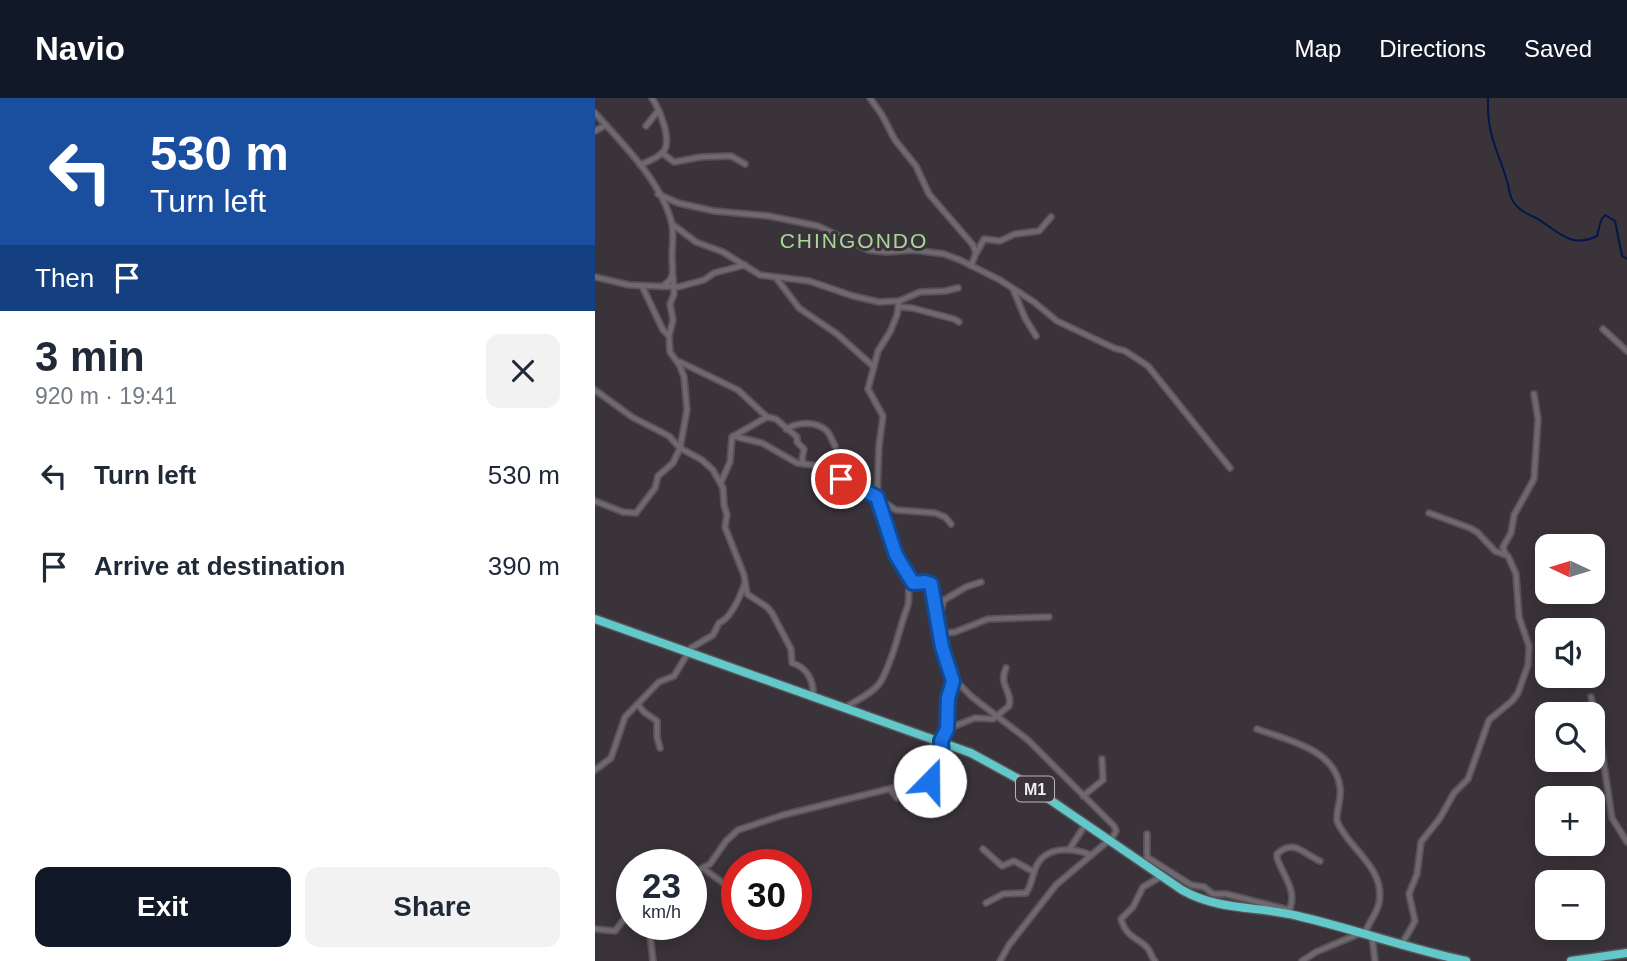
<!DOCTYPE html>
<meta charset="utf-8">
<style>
:root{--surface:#fff;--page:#f2f2f3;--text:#1f2937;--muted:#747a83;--accent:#111827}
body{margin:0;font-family:Arial,sans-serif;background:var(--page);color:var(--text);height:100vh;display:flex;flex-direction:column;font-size:26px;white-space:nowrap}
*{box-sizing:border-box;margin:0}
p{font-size:23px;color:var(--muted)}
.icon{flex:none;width:38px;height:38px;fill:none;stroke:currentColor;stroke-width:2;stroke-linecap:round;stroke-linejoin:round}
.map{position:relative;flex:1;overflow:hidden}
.panel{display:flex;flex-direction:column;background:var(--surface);width:595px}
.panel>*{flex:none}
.top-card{background:#1a4fa0;color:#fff;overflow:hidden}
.needle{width:46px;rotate:274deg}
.fabs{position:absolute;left:940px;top:436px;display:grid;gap:14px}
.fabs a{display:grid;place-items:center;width:70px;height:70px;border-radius:14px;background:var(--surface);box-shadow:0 4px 18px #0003;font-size:35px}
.speed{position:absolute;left:21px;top:751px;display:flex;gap:14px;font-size:35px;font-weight:700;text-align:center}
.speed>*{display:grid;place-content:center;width:91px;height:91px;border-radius:50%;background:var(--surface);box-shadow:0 4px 18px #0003;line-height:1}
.speed small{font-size:18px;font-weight:400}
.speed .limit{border:10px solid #d22;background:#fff;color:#111}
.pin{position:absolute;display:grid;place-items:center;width:60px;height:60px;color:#fff;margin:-30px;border:4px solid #fff;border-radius:50%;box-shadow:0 2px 7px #0007}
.me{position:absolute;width:77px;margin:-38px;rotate:22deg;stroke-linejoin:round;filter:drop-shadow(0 0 5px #0008)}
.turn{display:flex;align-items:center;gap:24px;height:147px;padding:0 35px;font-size:32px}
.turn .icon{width:91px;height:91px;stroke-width:2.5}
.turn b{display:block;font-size:49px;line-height:60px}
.then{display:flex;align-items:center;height:66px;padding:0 35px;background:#0003;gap:14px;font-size:26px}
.round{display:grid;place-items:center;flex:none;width:74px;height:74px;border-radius:14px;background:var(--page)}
.head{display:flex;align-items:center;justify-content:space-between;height:119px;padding:0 35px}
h1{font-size:42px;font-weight:700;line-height:52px}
.cta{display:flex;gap:14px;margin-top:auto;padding:14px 35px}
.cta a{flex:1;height:80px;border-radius:14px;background:var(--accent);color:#fff;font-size:28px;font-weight:700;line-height:80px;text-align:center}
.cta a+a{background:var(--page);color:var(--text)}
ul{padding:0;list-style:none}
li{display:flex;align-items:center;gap:21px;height:91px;padding:0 35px}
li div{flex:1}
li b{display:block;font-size:26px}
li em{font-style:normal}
header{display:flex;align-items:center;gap:42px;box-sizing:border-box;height:98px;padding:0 35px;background:var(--accent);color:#fff}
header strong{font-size:33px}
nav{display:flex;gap:38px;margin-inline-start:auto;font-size:24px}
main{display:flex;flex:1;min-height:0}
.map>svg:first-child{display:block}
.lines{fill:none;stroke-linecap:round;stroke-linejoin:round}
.stream{stroke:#021849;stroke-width:2}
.minor-casing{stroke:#575257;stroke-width:8}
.highway-casing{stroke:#575257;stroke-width:11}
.minor{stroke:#70686f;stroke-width:4.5}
.highway{stroke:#62c8c9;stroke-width:8}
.route-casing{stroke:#114b97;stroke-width:18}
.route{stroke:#1a73e8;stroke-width:12}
.labels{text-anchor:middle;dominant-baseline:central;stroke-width:6;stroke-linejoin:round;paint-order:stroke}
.shield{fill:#3a343a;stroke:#b9b4b9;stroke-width:2}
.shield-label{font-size:16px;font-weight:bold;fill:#f0ebf0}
.quarter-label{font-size:21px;letter-spacing:2px;fill:#a8d898;stroke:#3a343a}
</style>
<header>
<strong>Navio</strong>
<nav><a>Map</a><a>Directions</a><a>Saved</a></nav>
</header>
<main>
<section class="panel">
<div class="top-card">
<div class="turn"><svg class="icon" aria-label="left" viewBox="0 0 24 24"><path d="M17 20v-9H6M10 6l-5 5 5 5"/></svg><div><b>530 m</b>Turn left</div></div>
<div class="then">Then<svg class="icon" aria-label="arrive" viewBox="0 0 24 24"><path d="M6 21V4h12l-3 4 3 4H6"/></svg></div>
</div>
<div class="head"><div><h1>3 min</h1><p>920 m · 19:41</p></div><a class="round"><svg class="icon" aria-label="close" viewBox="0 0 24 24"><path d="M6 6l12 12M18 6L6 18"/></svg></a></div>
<ul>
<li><svg class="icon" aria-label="left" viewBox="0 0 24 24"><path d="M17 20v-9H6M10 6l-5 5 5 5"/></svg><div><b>Turn left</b></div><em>530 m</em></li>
<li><svg class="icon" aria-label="arrive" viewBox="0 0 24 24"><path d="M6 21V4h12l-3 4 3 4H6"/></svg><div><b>Arrive at destination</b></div><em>390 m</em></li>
</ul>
<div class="cta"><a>Exit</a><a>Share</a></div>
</section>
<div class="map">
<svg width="1032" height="863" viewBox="0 0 1032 863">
<rect width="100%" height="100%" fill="#3a343a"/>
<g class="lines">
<path class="stream" d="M 893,0 C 892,39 902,49 912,83 C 914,88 914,94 916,99 C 920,110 930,115 939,119 C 961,130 973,152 1002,138 L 1006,122 L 1010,117 L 1020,123 L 1027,158 L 1032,161"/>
<g class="minor-casing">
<g id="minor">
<path d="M 275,0 L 287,17 L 300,42 L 321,68 L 334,96 L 378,147 L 381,155 L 376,168"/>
<path d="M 0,15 C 28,46 67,84 77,126 C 79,137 77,148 77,159 C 77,171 81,180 69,187"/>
<path d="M 51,28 L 63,13"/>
<path d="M 0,33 L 11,27"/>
<path d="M 67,55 L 79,64 L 106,59 L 136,58 L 150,66"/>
<path d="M 45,67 C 52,64 65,59 69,53 C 77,40 64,11 57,0"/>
<path d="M 63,96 L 83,105 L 119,113 L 174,118 L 223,128 L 273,152 L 291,154 L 319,152 L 349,156 L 365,162 L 405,182 L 439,204 L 462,223 L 519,250 L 530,253 L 553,268 L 635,370"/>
<path d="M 77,126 L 101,144 L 128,154 L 165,177 L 214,183 L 258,198 L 284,204 L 304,203 L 325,194 L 350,193 L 363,190"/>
<path d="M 382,154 L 389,141 L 405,143 L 420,136 L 444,133 L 456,119"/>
<path d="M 0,179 L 34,187 L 83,189 L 109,182 L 119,175 L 150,167"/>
<path d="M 182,181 L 204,210 L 242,236 L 279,269"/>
<path d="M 47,188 L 68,232 L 74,238"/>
<path d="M 418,191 L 430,220 L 441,238"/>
<path d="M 303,209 L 317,210 L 359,221 L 364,224"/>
<path d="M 1008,231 L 1032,253"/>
<path d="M 85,264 L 143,292 L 172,319"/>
<path d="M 0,292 L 37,319 L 74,338 L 85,350 L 107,362 L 118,372 L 128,390 L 129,407 L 132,417 L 130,429 L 149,477 L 152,496 L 172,509 L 177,515 L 196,551 L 197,565 C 212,569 219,583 218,598"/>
<path d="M 191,331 C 203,324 220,323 231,332 C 236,337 237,343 240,348"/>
<path d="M 138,338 L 167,345 L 202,365 L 225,368 L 238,380 L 246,381 L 267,390 L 301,412 L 340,415 L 350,419 L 356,426"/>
<path d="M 126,384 L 135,364 L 137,339 L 172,319 L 181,321 L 202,339 L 202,344 L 209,351 L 207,361 L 209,366"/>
<path d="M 0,403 L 28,414 L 41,415 L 60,390 L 63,378 L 78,365 L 85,350 L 92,312 L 89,279 L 85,268 L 75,254 L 74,238 L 78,222 L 75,206 L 79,196 L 78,178"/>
<path d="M 910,455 L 908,449 L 916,435 L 919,417 L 939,381 L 943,321 L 939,296"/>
<path d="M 343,523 L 349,502 L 371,489 L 386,484"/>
<path d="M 346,536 L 360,534 L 393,521 L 454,519"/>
<path d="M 358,580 L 377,599 L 433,642 L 519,728 L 521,733 L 516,742"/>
<path d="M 996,599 L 1005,640 L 1017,720 L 1032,744"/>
<path d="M 43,607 L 49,614 L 62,623 L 62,639 L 65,650"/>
<path d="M 251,609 C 262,602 280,594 286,583 C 299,560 303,534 312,510 C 316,501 311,493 316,484"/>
<path d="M 352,631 L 380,620 L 398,621 L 414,608 C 418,593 403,588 411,570"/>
<path d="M 662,631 C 692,642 740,651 745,689 C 747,701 741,711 742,723 C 753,751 791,769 784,805 C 782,815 774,824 770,835"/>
<path d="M 0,672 L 16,660 L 30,619 L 64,584 L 79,578 L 96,550 L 118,537 L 124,525 C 136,520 145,499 150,485"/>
<path d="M 295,691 L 302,700 L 331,687 L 334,682"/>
<path d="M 488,698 L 508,682 L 507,661"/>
<path d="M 552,736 L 552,759"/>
<path d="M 388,751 L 407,768 L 419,763 L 439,774"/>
<path d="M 474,752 L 490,727"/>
<path d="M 552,759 L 596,787 L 609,789 L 618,796 L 631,796 L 694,812"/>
<path d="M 109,771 L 131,787 L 142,799"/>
<path d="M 96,776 L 115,766 L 131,743 L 143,732 L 188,717 L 334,681 L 344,668 L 347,658 L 346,643 L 352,631 L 353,600 L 358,583 L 347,549 L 336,486 L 330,484 L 318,485 L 301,457 L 282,402 L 284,348 L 288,318 L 273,291 L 283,253 L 295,234 L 302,217 L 304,203"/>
<path d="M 391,805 L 408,796 L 431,795 C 437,787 437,777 441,769 C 450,748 477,749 496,757"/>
<path d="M 693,815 C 704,794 689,780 682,760 L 682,756 C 698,740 709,756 725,763"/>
<path d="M 54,826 L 58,863"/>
<path d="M 0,831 L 20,833 L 37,811"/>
<path d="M 777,838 L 780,863"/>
<path d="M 807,846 L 820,823 L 814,796 L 822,776 L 826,744 L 845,720 L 859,695 L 873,681 L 894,622 L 917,603 L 923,595 L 933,567 L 934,548 L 924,519 L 921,476 L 913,458 L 900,453 L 882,434 L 875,430 L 834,415"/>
<path d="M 405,863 L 414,847 L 461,787 L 513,743"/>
<path d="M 560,863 C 557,860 556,856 554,852 C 546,840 532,842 526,821 L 538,809 L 548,789 L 567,778"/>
<path d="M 707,863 L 721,854 L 766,835"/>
</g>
</g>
<g class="highway-casing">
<g id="highway">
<path d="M 0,521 L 376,655 L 429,684 L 587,792 C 624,813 663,808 703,818 C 759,831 814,851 871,863"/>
<path d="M 976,863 L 1032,855"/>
</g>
</g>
<use href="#minor" class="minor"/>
<use href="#highway" class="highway"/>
</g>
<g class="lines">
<g class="route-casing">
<path id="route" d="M 246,381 L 282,399 L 301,457 L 318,485 L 330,484 L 336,486 L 347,549 L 358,583 L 353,600 L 352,631 L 346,643 L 347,657 L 335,683"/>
</g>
<use href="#route" class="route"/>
</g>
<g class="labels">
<rect class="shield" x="421" y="678.5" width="38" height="25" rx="5"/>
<g class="shield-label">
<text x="440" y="691">M1</text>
</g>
<g class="quarter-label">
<text x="259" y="142">CHINGONDO</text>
</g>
</g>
</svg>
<div class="fabs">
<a><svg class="needle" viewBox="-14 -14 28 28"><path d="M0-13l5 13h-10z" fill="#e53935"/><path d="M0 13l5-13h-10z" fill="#747a83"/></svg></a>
<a><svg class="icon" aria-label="sound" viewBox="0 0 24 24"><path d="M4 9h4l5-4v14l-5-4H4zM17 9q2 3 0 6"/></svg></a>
<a><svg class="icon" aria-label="search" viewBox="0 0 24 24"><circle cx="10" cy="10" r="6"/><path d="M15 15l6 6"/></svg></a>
<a>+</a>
<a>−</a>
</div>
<div class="speed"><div>23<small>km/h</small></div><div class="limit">30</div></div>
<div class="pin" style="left:246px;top:381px;background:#d93025"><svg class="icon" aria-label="arrive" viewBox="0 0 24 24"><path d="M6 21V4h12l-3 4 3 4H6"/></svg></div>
<svg class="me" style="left:335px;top:683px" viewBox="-20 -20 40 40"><circle r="19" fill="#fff"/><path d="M0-13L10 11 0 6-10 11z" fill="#1a73e8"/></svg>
</div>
</main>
